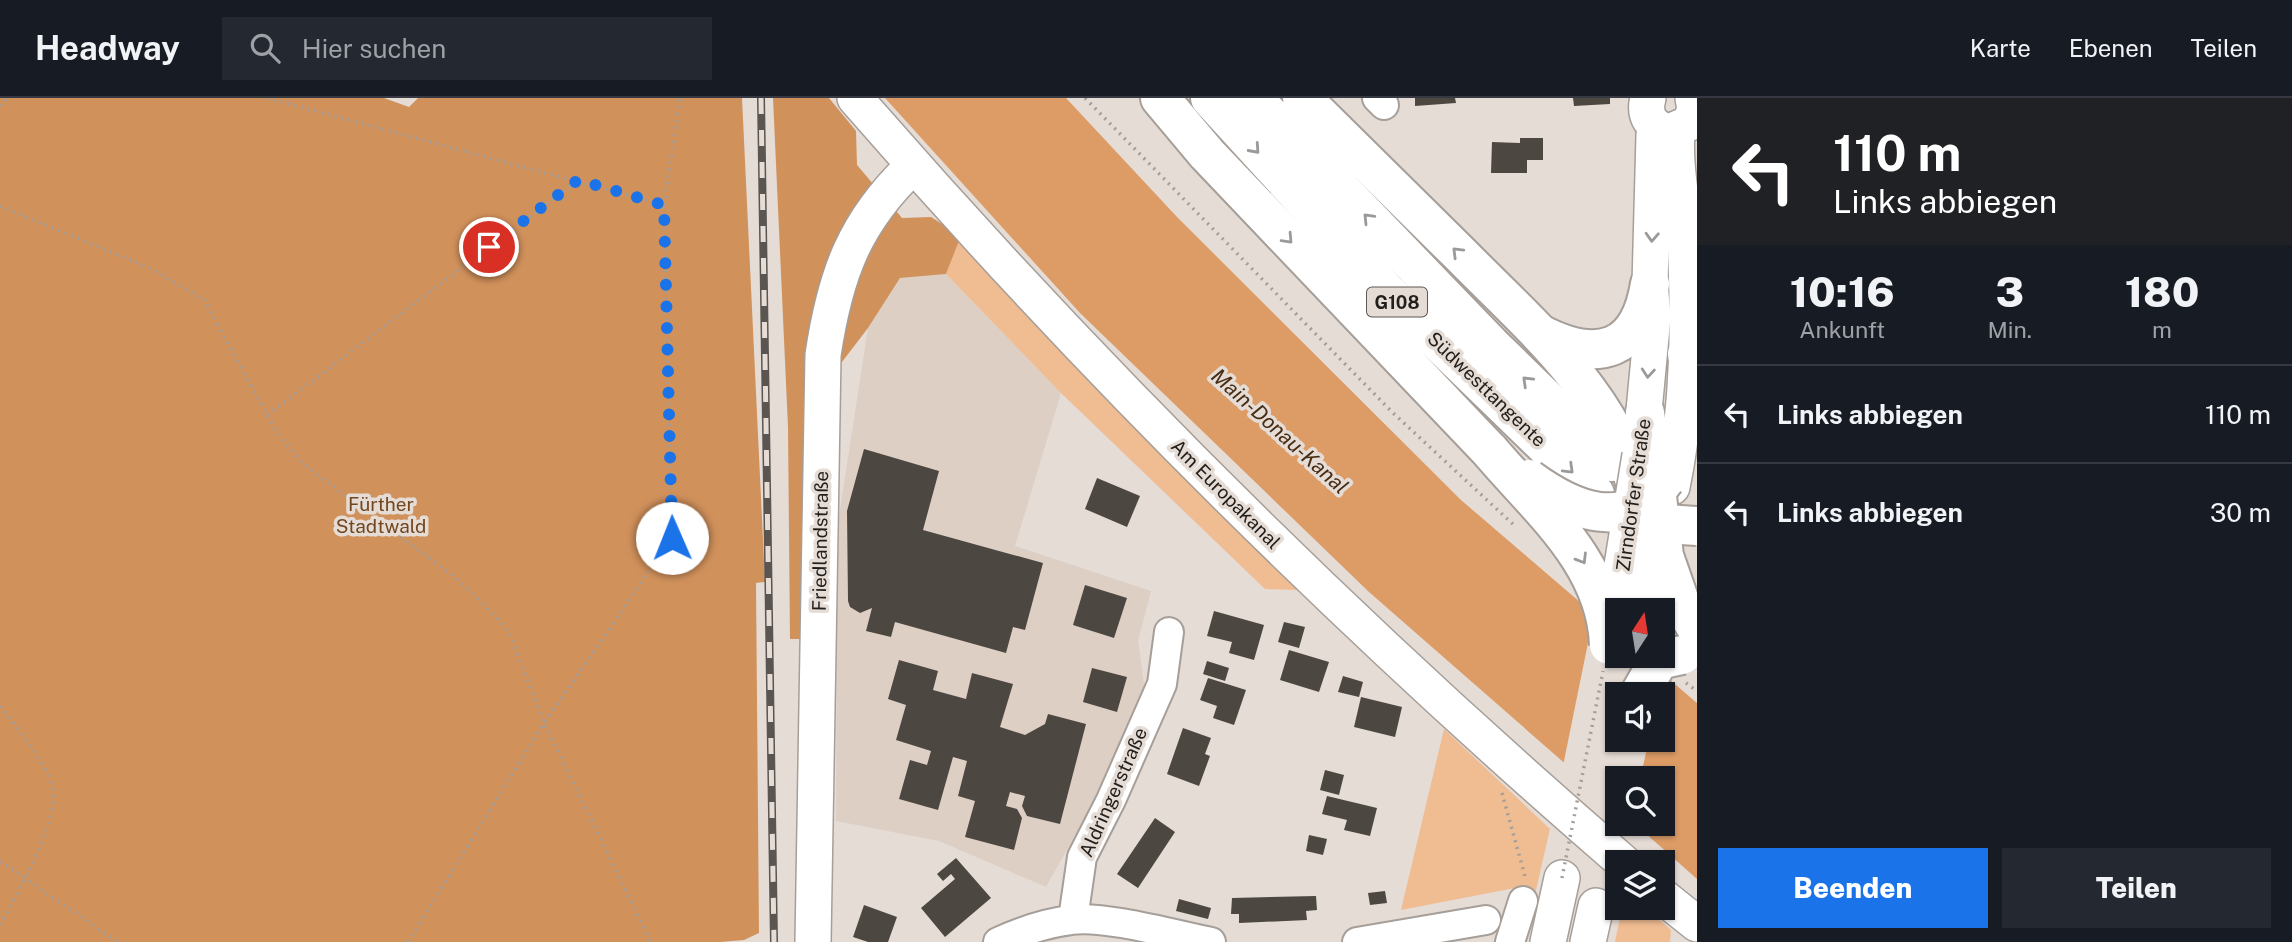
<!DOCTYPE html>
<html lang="de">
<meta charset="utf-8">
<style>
:root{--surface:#171b24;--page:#242831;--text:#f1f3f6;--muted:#9ea1a6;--line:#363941;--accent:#1a73e8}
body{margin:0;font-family:"Public Sans",sans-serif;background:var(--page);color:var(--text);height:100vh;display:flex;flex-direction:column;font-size:26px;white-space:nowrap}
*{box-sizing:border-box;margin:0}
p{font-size:23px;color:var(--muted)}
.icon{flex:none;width:38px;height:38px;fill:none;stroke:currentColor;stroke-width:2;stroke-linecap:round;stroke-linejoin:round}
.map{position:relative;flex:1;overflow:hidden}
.side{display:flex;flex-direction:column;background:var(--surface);width:595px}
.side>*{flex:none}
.guide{background:#202124;color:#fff;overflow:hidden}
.needle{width:46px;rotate:12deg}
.buttons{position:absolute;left:1605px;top:500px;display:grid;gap:14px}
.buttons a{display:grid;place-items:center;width:70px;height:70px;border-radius:0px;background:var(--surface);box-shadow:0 2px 5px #0004;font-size:35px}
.pin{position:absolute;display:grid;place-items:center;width:60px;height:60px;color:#fff;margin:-30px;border:4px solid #fff;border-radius:50%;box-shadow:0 2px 7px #0007}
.me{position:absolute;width:77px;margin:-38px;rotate:359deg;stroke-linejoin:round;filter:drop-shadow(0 0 5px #0008)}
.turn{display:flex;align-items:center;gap:24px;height:147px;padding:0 21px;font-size:32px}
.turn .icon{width:91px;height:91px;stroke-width:2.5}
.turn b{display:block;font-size:49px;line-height:60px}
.eta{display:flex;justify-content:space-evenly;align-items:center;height:119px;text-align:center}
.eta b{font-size:42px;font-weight:800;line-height:49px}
.action{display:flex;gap:14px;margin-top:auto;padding:14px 21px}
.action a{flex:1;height:80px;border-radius:0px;background:var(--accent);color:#fff;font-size:28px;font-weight:800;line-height:80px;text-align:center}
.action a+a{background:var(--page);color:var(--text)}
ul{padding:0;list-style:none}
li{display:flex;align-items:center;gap:21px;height:98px;padding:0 21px;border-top:2px solid var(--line)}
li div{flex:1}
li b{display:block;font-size:26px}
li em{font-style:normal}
header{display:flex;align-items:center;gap:42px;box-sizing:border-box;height:98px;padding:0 35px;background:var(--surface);border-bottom:2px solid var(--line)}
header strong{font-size:33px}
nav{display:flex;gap:38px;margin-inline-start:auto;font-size:24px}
.search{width:490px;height:63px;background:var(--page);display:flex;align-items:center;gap:18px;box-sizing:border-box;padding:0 24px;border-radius:0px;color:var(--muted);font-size:26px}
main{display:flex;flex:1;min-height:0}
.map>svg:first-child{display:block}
.built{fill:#decfc4}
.green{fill:#f0bc92}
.forest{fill:#d1915b}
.water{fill:#dd9c66;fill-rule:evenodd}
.pier{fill:#e5dcd6}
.building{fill:#4d4742}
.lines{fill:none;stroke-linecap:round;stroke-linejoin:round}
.minor-casing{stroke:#a69e98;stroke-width:32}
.major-casing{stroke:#a69e98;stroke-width:38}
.highway-casing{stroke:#a69e98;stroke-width:42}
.path{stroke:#a49d98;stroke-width:3.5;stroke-dasharray:2 5;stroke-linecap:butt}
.minor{stroke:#fff;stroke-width:28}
.major{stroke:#fff;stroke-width:35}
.highway{stroke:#fff;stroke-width:38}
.rail-casing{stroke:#5a5551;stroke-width:8}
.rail{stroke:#e5dcd6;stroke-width:5;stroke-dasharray:16;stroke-linecap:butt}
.major-bridge-casing{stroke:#a69e98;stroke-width:38;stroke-linecap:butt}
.highway-bridge-casing{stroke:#a69e98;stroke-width:42;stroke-linecap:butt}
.path-bridge{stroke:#a49d98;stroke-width:3.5;stroke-dasharray:2 5;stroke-linecap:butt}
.major-bridge{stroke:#fff;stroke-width:35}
.highway-bridge{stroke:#fff;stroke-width:38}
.oneway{stroke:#9b9a98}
.route{stroke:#1a73e8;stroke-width:12;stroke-dasharray:0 21.6}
.labels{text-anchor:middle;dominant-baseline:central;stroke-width:7;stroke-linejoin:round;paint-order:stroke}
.shield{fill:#e5dcd6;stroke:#5c5753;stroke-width:2}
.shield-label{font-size:18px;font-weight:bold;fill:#211e1b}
.street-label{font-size:19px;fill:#211e1b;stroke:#e5dcd6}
.park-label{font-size:19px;fill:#72461e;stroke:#e5dcd6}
.water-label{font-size:21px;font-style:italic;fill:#482d15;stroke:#e5dcd6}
</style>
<header>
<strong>Headway</strong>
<div class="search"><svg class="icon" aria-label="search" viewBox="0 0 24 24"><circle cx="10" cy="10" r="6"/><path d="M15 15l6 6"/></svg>Hier suchen</div>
<nav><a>Karte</a><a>Ebenen</a><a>Teilen</a></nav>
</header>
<main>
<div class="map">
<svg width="1697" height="844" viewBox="0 0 1697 844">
<rect width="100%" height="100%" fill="#e5dcd6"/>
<path class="built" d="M 946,176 L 1061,295 L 1015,448 L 1151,493 L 1138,543 L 1145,593 L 1128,643 L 1046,789 L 939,743 L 836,723 L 837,431 L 868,230 L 900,180 Z"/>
<g class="green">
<path d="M 961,138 L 1299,492 L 1265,491 L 1061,295 L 946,176 Z"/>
<path d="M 1444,631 L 1550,731 L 1524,844 L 1500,844 L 1515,790 L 1401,812 Z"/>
<path d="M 1622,810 L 1646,810 L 1671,832 L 1670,844 L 1615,844 Z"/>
</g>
<g class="forest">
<path d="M 0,0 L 384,0 L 409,9 L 418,0 L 742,0 L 765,484 L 756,485 L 759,835 L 744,842 L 720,844 L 0,844 Z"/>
<path d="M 773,0 L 829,0 L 856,33 L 857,67 L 902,120 L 931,119 L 961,138 L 946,176 L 900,180 L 868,230 L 809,307 L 805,541 L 790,541 L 788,329 Z"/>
</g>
<path class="water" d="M 885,0 L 1066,0 L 1178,120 L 1461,402 L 1617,536 L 1617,558 L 1642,558 L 1697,605 L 1697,781 L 1635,726 L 1662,726 L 1662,681 L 1617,681 L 1617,711 L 1369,494 L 1080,215 ZM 1617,597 L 1662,597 L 1662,642 L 1617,642 Z"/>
<path class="pier" d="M 1590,535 L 1617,558 L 1648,558 L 1659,597 L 1617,597 L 1617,642 L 1649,642 L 1640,681 L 1617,681 L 1617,714 L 1563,668 Z"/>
<g class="building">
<path d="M 1415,0 L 1455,0 L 1456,5 L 1415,8 Z"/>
<path d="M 1573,0 L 1610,0 L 1610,6 L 1574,8 Z"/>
<path d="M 1520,40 L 1543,40 L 1543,62 L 1527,62 L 1527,75 L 1491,75 L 1492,44 L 1520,45 Z"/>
<path d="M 864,351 L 939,373 L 923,432 L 1043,465 L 1025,532 L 1013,529 L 1006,555 L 895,524 L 891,539 L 866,533 L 872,510 L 860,515 L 850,509 L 848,503 L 847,413 Z"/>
<path d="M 1097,380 L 1140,398 L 1127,429 L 1085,411 Z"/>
<path d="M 1085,487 L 1127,500 L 1114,540 L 1073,527 Z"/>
<path d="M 1214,513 L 1264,527 L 1254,562 L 1229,555 L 1232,544 L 1207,538 Z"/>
<path d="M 1284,524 L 1305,529 L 1299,550 L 1278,544 Z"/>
<path d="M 1289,552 L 1329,564 L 1319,594 L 1280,582 Z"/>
<path d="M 899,562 L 938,573 L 933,592 L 966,601 L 972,575 L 1013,586 L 1000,629 L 1025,637 L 1045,626 L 1048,616 L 1086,626 L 1060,726 L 1027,718 L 1022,708 L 1025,698 L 1010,694 L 1006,708 L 1017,711 L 1022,720 L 1014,752 L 965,739 L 975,703 L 958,698 L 967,663 L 953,659 L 938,712 L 899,701 L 910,662 L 927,667 L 931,653 L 896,642 L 906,607 L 888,601 Z"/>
<path d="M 1207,563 L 1229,570 L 1225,583 L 1203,576 Z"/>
<path d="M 1092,570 L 1127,579 L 1117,614 L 1083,604 Z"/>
<path d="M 1343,578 L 1363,584 L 1359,599 L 1338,594 Z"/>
<path d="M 1208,580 L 1246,592 L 1234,627 L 1213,620 L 1217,608 L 1200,602 Z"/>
<path d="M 1361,599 L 1402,609 L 1395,639 L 1354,629 Z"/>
<path d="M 1183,630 L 1211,640 L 1205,656 L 1210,658 L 1199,688 L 1167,676 Z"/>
<path d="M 1325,672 L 1344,677 L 1339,697 L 1320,692 Z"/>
<path d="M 1327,698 L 1377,710 L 1370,738 L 1344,732 L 1347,722 L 1322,716 Z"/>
<path d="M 1155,720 L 1175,734 L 1138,790 L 1117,776 Z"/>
<path d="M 1309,737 L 1327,741 L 1323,757 L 1306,753 Z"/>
<path d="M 956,760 L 991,800 L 945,839 L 921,810 L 955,781 L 951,776 L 943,783 L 937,776 Z"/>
<path d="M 1385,793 L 1387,805 L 1370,807 L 1368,795 Z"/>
<path d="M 1316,798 L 1317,812 L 1306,813 L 1307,822 L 1239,825 L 1239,816 L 1231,816 L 1232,800 Z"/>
<path d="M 1179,801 L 1211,810 L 1208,821 L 1176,813 Z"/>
<path d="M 864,807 L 897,819 L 888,844 L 868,844 L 853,839 Z"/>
</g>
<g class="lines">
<g class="minor-casing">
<g id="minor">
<path d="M 1377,0 L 1384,7"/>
<path d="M 1073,821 L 1082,759 L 1111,702 L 1162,586 L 1169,534"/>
<path d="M 998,844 C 1020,834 1046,825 1071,822 C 1104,817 1176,837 1211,844"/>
<path d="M 1357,844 L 1486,822"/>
<path d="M 1510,844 L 1523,803"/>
</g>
</g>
<g class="major-casing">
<g id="major">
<path d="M 855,0 C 1092,273 1350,528 1624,765"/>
<path d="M 1648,0 C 1643,18 1652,30 1669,34 L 1690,25 L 1695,11 L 1693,0"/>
<path d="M 1641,344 L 1653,218 L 1650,186 L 1654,37"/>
<path d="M 1672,389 C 1689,307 1689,223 1685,139 C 1683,104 1674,69 1677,33"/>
<path d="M 1662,798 L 1697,826"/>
<path d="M 813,844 L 823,257 C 835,177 854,124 913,68"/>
<path d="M 1548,844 L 1562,780"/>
<path d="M 1588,844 L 1596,808"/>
</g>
</g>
<g class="highway-casing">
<g id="highway">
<path d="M 1160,0 L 1207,56 L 1490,353"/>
<path d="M 1210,0 L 1388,195 L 1595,396"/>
<path d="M 1253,0 L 1491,247 L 1611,364"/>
<path d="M 1302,0 C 1355,52 1408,105 1461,157 C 1527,224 1609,293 1636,387"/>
<path d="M 1540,236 C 1599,266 1639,253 1650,186"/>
<path d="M 1687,256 L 1697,316"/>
<path d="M 1645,315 L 1653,371"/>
<path d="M 1679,501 L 1697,531"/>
</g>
</g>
<g class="path">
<path d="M 267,0 L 664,107 L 672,440 L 544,625 L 408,844"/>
<path d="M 1085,0 L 1392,314 L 1515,428"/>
<path d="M 0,8 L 7,0"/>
<path d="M 664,107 L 680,0"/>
<path d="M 0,108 L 150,170 L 204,202 L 278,336 L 303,366 L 460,483 L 509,533 L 544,625 L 651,844"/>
<path d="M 267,317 L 578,82"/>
<path d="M 1686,585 L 1697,593"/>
<path d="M 0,608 C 18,631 40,656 51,684 C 65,717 15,797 0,828"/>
<path d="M 1502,695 L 1526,782"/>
<path d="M 0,763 L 118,844"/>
</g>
<use href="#minor" class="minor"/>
<use href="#major" class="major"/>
<use href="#highway" class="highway"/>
<g class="rail-casing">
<path id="rail" d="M 761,0 L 774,844"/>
</g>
<use href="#rail" class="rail"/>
<g class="major-bridge-casing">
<path id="major-bridge" d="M 1610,541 L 1640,357"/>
</g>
<g class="highway-bridge-casing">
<g id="highway-bridge">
<path d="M 1490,353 C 1540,412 1606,465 1609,547"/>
<path d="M 1654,373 L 1664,458 L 1679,501"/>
<path d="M 1529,381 C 1573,413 1626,436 1665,382"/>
<path d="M 1639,444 L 1665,426 L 1697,428"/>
<path d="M 1645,513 L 1645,438"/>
<path d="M 1639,597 L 1659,562 L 1682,557"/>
</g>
</g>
<path class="path-bridge" d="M 1562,780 L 1603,573"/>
<use href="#major-bridge" class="major-bridge"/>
<use href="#highway-bridge" class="highway-bridge"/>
</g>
<defs><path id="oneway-chevron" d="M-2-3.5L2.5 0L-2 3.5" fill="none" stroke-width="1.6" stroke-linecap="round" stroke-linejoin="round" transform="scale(1.75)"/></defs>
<g class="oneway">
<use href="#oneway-chevron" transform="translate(1255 51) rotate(48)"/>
<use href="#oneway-chevron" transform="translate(1368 120) rotate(-134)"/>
<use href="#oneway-chevron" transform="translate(1652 139) rotate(93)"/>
<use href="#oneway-chevron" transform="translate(1288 141) rotate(47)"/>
<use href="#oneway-chevron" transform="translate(1457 154) rotate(-135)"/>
<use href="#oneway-chevron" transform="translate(1648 275) rotate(95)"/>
<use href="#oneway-chevron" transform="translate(1527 283) rotate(-136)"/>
<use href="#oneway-chevron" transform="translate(1569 371) rotate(44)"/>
<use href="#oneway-chevron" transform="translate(1582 461) rotate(59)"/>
</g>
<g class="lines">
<path class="route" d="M 489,149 L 578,82 L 664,107 L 672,440"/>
</g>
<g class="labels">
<rect class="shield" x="1367" y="189.5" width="60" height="29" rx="5"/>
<g class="shield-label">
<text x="1397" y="204">G108</text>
</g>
<g class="street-label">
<text transform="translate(1487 291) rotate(44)">Südwesttangente</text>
<text transform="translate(1226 396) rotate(45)">Am Europakanal</text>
<text transform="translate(1633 397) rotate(-82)">Zirndorfer Straße</text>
<text transform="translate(820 443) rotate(-89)">Friedlandstraße</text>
<text transform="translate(1113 694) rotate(-66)">Aldringerstraße</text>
</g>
<g class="park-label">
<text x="381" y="406">Fürther<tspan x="381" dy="22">Stadtwald</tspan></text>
</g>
<g class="water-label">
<text transform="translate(1280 333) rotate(42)">Main-Donau-Kanal</text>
</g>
</g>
</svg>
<div class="buttons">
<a><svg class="needle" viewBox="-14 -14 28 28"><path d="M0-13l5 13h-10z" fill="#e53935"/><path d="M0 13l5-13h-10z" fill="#9ea1a6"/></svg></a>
<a><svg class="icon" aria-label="sound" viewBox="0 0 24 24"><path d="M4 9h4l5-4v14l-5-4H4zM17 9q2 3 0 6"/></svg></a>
<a><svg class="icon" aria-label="search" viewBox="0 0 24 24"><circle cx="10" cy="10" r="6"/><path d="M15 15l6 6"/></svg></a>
<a><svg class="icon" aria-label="layers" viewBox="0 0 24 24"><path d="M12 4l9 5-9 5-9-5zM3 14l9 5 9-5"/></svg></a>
</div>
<div class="pin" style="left:489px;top:149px;background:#d93025"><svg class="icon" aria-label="arrive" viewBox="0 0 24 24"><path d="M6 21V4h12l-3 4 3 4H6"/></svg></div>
<svg class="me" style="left:672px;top:440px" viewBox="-20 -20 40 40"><circle r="19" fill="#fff"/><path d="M0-13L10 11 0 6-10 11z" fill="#1a73e8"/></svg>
</div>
<section class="side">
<div class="guide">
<div class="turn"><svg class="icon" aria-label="left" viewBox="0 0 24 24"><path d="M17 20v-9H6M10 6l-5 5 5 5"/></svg><div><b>110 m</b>Links abbiegen</div></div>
</div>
<div class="eta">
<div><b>10:16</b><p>Ankunft</p></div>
<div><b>3</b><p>Min.</p></div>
<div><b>180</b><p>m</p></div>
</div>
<ul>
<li><svg class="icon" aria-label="left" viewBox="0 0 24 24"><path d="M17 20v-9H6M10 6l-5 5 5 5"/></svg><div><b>Links abbiegen</b></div><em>110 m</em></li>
<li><svg class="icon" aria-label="left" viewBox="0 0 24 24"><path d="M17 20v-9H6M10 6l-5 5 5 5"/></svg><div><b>Links abbiegen</b></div><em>30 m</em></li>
</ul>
<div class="action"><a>Beenden</a><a>Teilen</a></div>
</section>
</main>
